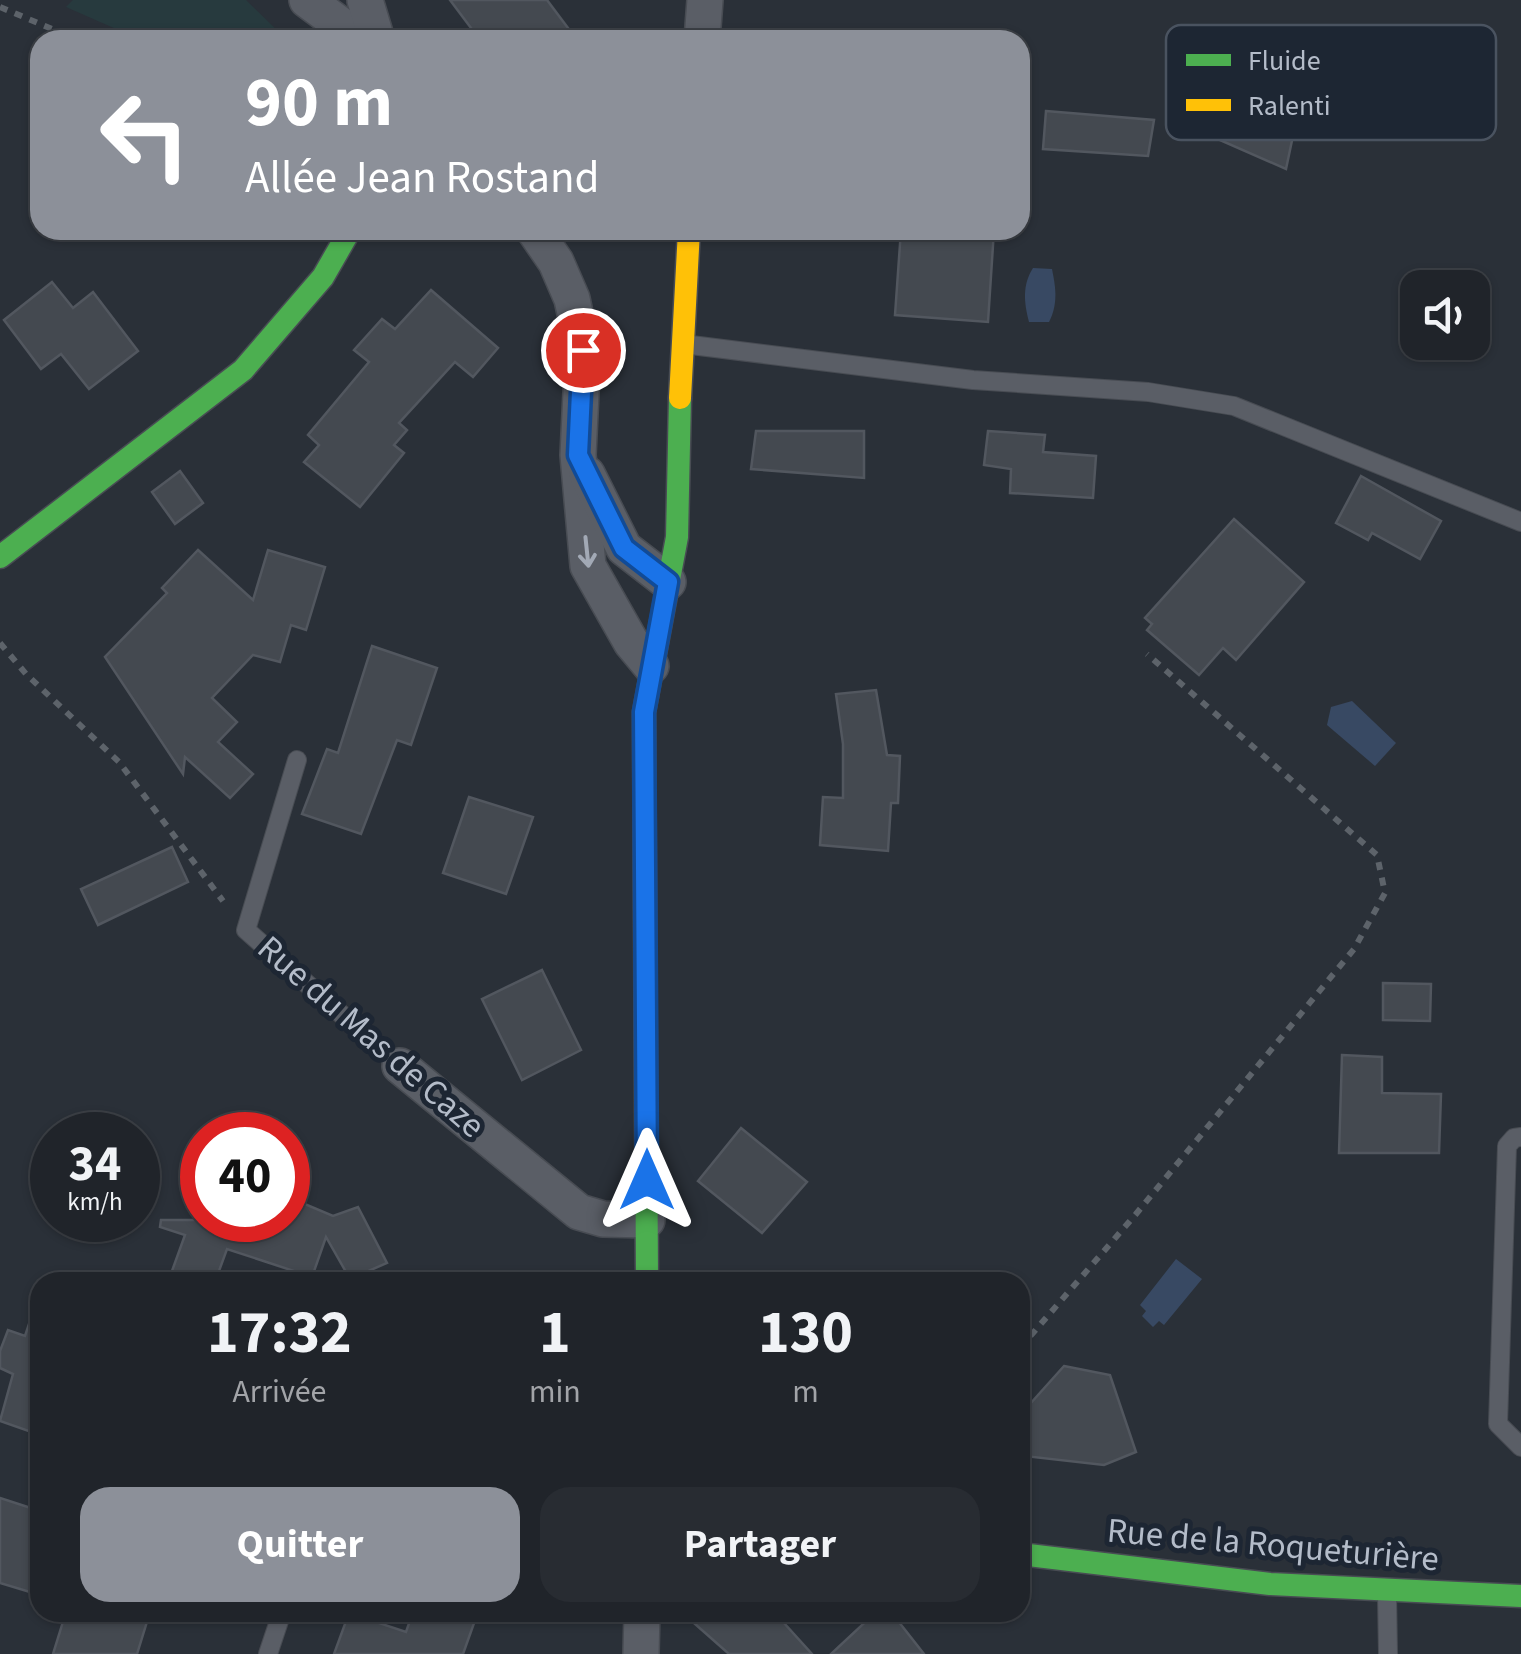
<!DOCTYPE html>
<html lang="fr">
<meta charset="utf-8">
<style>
:root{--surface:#20242a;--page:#282c32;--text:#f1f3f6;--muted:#a2a4a8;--line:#3d4147;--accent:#8c9099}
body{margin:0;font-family:"Source Sans 3",sans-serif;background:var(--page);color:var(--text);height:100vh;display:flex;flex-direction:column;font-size:38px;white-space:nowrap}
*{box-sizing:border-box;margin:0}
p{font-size:32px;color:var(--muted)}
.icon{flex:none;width:55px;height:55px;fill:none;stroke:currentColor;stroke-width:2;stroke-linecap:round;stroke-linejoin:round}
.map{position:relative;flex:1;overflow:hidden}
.panel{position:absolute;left:30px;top:1272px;width:1000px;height:350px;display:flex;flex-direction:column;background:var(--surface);border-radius:30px;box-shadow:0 2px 8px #0004,0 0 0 2px var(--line)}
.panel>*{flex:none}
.hud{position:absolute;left:30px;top:30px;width:1000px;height:210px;border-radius:30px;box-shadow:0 2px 8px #0004,0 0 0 2px var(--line);background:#8c9099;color:#fff;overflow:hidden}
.fabs{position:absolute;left:1400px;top:270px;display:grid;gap:20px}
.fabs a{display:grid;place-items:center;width:90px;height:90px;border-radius:20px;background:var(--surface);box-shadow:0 2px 8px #0004,0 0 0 2px var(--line);font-size:50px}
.speed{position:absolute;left:30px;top:1112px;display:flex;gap:20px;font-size:50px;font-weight:700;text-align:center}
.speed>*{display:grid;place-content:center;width:130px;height:130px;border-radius:50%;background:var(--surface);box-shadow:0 2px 8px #0004,0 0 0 2px var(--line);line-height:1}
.speed small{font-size:25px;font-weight:400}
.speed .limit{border:15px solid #d22;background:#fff;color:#111}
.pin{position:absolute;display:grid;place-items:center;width:85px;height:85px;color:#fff;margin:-42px;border:5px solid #fff;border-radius:50%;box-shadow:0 2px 10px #0007}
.me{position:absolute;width:110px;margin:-55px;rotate:0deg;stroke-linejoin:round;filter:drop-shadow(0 0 8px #0008)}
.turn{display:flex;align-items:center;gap:35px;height:210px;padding:0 50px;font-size:45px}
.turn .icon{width:130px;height:130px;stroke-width:2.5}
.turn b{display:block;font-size:70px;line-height:85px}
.eta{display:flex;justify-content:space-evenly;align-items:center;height:170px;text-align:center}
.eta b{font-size:60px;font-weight:700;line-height:70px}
.button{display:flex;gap:20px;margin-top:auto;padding:20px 50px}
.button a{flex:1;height:115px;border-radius:30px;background:var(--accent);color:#fff;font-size:40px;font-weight:700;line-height:115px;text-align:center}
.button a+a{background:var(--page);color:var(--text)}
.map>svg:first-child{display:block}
.green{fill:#273a3e}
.water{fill:#384963}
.building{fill:#444950;stroke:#52575f;stroke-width:2.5}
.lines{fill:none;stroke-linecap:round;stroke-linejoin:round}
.lane-casing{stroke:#484c53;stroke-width:20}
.street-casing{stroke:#484c53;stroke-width:38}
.fast-casing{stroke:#484c53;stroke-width:25}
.slow-casing{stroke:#484c53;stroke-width:25}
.path{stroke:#5d636a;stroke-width:6;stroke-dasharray:8 8;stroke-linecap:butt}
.lane{stroke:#5a5e66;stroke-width:18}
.street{stroke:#5a5e66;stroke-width:35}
.fast{stroke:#4caf50;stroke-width:22}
.slow{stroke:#ffc107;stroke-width:22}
.oneway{stroke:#a2a9b5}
.route-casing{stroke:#114b97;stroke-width:25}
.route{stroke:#1a73e8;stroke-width:18}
.labels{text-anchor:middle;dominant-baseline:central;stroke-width:10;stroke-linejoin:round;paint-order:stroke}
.street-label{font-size:35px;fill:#b4bcc9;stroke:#1d2633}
.key{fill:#1d2633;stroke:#4a5360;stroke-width:2.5}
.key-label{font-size:28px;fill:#b4bcc9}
</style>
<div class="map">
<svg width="1521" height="1654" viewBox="0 0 1521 1654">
<rect width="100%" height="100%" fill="#2a3038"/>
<path class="green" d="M 73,0 L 246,0 L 287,40 L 141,40 L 66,7 Z"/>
<g class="water">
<path d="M 1033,268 L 1052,269 C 1056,289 1058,304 1049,322 L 1029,322 C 1024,303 1022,285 1033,268 Z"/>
<path d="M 1352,701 L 1396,743 L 1375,766 L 1327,725 L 1331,707 Z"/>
<path d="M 1176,1259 L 1202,1279 L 1164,1325 L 1159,1321 L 1153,1327 L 1142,1316 L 1146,1311 L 1140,1305 Z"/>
</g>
<g class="building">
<path d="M 450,0 L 547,0 L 577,40 L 480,40 Z"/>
<path d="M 1046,111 L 1154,120 L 1148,156 L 1043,149 Z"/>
<path d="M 1191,115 L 1294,131 L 1286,169 L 1188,126 Z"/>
<path d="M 901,230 L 994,230 L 988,322 L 895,315 Z"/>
<path d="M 52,282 L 73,308 L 93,292 L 138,351 L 89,389 L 61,354 L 41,369 L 4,320 Z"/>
<path d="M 431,290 L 498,348 L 473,377 L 455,362 L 399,423 L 407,430 L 394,445 L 404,453 L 360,507 L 304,462 L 319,445 L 308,435 L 369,362 L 354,350 L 382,319 L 395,329 Z"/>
<path d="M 756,431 L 864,431 L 864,478 L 751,469 Z"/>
<path d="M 988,431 L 1045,435 L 1043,452 L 1096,456 L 1093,498 L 1010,493 L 1011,469 L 984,465 Z"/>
<path d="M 180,471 L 203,503 L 175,524 L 152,492 Z"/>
<path d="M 1361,476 L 1441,521 L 1420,559 L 1372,533 L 1368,540 L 1336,523 Z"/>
<path d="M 1234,519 L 1304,582 L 1236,660 L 1223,648 L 1199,675 L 1147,630 L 1152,624 L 1145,618 Z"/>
<path d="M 198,550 L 253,600 L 268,550 L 325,567 L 306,630 L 291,625 L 280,662 L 253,655 L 212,698 L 237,722 L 218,742 L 253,774 L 230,798 L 185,757 L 183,774 L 105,657 L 167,593 L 162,588 Z"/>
<path d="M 372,646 L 437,668 L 411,745 L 397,740 L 361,834 L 302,814 L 327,749 L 338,753 Z"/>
<path d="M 876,690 L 887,755 L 900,756 L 898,803 L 891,803 L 888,851 L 820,845 L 823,797 L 843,798 L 843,744 L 836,694 Z"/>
<path d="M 469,797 L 533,817 L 506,894 L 443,873 Z"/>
<path d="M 172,847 L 188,882 L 98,925 L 81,889 Z"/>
<path d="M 542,970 L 581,1050 L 522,1080 L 482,999 Z"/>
<path d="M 1383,983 L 1431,984 L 1430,1021 L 1383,1020 Z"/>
<path d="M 1342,1055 L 1382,1057 L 1382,1093 L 1441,1094 L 1439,1153 L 1339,1153 Z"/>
<path d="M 741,1128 L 807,1182 L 762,1233 L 698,1181 Z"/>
<path d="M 288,1197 L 333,1216 L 358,1207 L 387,1263 L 350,1279 L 326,1237 L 312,1277 L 227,1249 L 215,1282 L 168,1282 L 185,1235 L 160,1227 L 161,1220 L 288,1220 Z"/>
<path d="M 33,1312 L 40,1313 L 40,1435 L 0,1421 L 13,1374 L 0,1368 L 0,1351 L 8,1330 L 25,1336 Z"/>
<path d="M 1064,1366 L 1110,1375 L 1136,1452 L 1104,1465 L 1024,1456 L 1030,1404 Z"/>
<path d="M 0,1498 L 40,1511 L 40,1595 L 0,1583 Z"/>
<path d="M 66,1612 L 150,1612 L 137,1654 L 53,1654 Z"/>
<path d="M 413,1612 L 478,1612 L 463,1654 L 334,1654 L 349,1613 L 406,1632 Z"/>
<path d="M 743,1612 L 774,1612 L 812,1654 L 729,1654 L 686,1616 L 737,1617 Z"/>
<path d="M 876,1612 L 891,1612 L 924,1654 L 831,1654 Z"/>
</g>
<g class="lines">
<g class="lane-casing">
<g id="lane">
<path d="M 683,344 L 973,380 L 1148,392 L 1234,406 L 1521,522"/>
<path d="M 297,760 L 246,930 L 400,1066"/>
<path d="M 1521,1137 L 1514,1138 L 1507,1146 L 1498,1424 L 1521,1447"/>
<path d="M 1387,1595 L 1388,1654"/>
<path d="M 268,1654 L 282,1612"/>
</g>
</g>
<g class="street-casing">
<g id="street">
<path d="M 307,0 L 361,40"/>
<path d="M 365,0 L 377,40"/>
<path d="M 702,40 L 705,0"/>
<path d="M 534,230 L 556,262 L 572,299 L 583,351 L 578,455 L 588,566 L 631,642 L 651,666"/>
<path d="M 587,474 L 624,548 L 668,582"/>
<path d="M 400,1066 L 579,1212 L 603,1219 L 647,1220"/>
<path d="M 641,1654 L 642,1612"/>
</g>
</g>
<g class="fast-casing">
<g id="fast">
<path d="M 0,557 L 243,370 L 323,277 L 350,230"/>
<path d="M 647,1282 L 644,712 L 677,537 L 680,398"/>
<path d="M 1020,1554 L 1270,1584 L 1521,1596"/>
</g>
</g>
<g class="slow-casing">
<path id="slow" d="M 680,398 L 689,230"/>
</g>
<g class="path">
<path d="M 0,7 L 78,40"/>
<path d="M 0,643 L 26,674 L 119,762 L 223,901"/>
<path d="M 1020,1348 L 1136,1214 L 1354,949 L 1385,893 L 1377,855 L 1147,654"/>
</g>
<use href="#lane" class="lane"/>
<use href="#street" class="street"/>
<use href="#fast" class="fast"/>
<use href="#slow" class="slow"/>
</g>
<defs><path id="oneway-shaft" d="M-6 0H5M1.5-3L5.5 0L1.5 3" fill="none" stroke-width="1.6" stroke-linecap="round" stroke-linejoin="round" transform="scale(2.5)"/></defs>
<use class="oneway" href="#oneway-shaft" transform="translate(587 552) rotate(84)"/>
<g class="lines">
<g class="route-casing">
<path id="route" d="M 583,350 L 578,455 L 624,548 L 668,582 L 644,712 L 647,1180"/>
</g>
<use href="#route" class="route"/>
</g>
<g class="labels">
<g class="street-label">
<text transform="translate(371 1037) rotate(41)">Rue du Mas de Caze</text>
<text transform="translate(1273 1545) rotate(5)">Rue de la Roqueturière</text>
</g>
</g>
<rect x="1166" y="25" width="330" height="115" rx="15" class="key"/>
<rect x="1186" y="54" width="45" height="12" fill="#4caf50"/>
<rect x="1186" y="99" width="45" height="12" fill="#ffc107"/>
<g class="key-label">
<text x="1248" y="70">Fluide</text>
<text x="1248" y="115">Ralenti</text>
</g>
</svg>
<div class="fabs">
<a><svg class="icon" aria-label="sound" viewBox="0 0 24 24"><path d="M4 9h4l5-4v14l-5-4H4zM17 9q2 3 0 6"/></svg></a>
</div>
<div class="speed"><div>34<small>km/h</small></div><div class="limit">40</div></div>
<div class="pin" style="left:583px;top:350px;background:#d93025"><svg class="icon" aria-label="arrive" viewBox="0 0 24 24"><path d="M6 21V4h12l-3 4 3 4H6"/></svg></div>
<svg class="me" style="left:647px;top:1180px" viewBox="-20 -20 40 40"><path d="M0-17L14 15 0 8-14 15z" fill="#1a73e8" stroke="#fff" stroke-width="4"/></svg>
<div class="hud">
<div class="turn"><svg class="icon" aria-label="left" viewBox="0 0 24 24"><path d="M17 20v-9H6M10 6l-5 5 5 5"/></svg><div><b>90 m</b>Allée Jean Rostand</div></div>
</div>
<section class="panel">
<div class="eta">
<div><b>17:32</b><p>Arrivée</p></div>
<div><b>1</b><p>min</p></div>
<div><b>130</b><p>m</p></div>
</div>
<div class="button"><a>Quitter</a><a>Partager</a></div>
</section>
</div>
